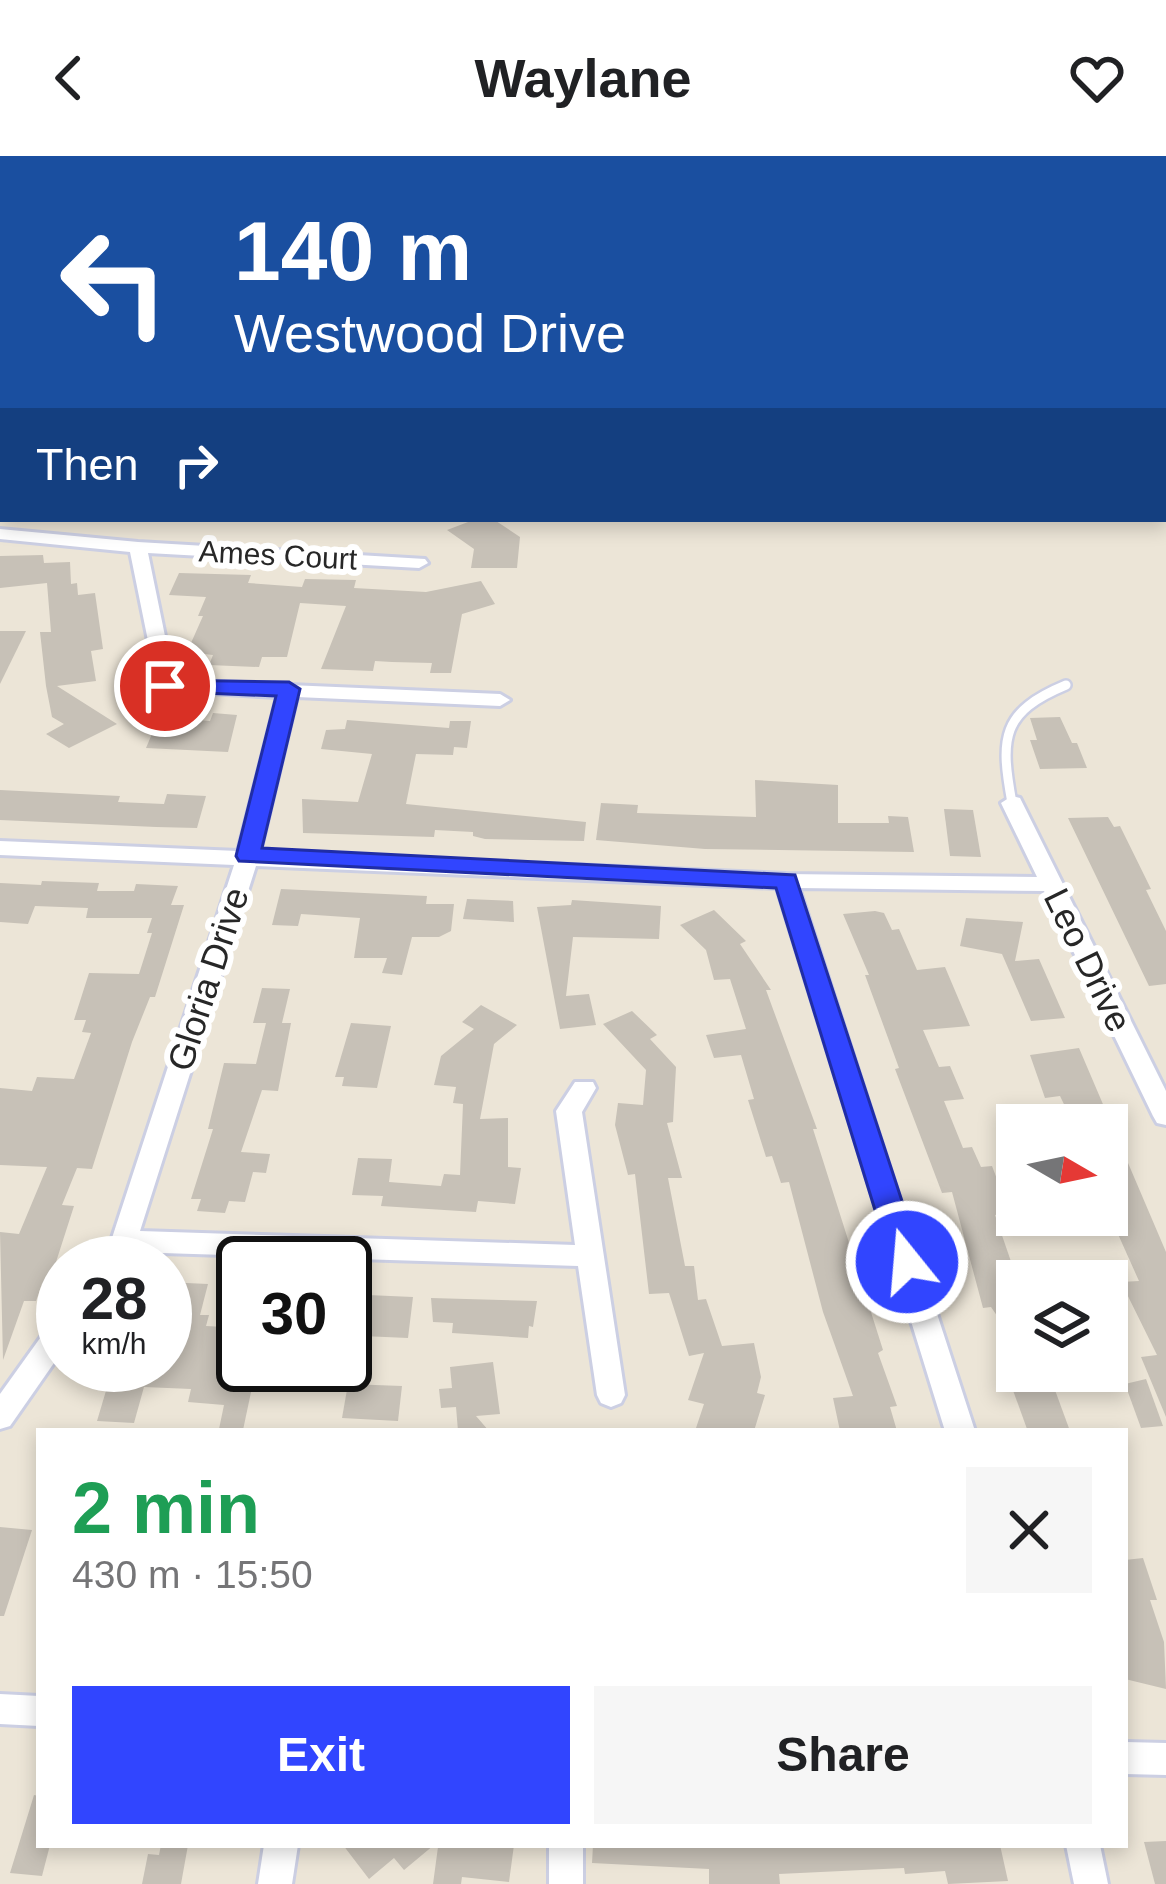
<!DOCTYPE html>
<meta charset="utf-8">
<style>
:root{--surface:#fff;--page:#f6f6f6;--text:#202124;--muted:#757577;--accent:#3145ff}
body{margin:0;font-family:Arial,sans-serif;background:var(--page);color:var(--text);height:100vh;display:flex;flex-direction:column;font-size:45px;white-space:nowrap}
*{box-sizing:border-box;margin:0}
p{font-size:39px;color:var(--muted)}
.icon{flex:none;width:66px;height:66px;fill:none;stroke:currentColor;stroke-width:2;stroke-linecap:round;stroke-linejoin:round}
.map{position:relative;flex:1;overflow:hidden}
.drawer{position:absolute;left:36px;top:1272px;width:1092px;height:420px;display:flex;flex-direction:column;background:var(--surface);border-radius:0px;box-shadow:0 6px 18px #0003}
.drawer>*{flex:none}
.guide{position:absolute;left:0px;top:0px;width:1167px;height:366px;box-shadow:0 6px 18px #0003;background:#1a4fa0;color:#fff;overflow:hidden}
.needle{width:78px;rotate:99deg}
.fabs{position:absolute;left:996px;top:948px;display:grid;gap:24px}
.fabs a{display:grid;place-items:center;width:132px;height:132px;border-radius:0px;background:var(--surface);box-shadow:0 6px 18px #0003;font-size:60px}
.speed{position:absolute;left:36px;top:1080px;display:flex;gap:24px;font-size:60px;font-weight:700;text-align:center}
.speed>*{display:grid;place-content:center;width:156px;height:156px;border-radius:50%;background:var(--surface);box-shadow:0 6px 18px #0003;line-height:1}
.speed small{font-size:30px;font-weight:400}
.speed .limit{border:6px solid #111;border-radius:18px;background:#fff;color:#111}
.pin{position:absolute;display:grid;place-items:center;width:102px;height:102px;color:#fff;margin:-51px;border:6px solid #fff;border-radius:50%;box-shadow:0 3px 12px #0007}
.me{position:absolute;width:132px;margin:-66px;rotate:343deg;stroke-linejoin:round;filter:drop-shadow(0 0 9px #0008)}
.turn{display:flex;align-items:center;gap:42px;height:252px;padding:0 36px;font-size:54px}
.turn .icon{width:156px;height:156px;stroke-width:2.5}
.turn b{display:block;font-size:84px;line-height:102px}
.then{display:flex;align-items:center;height:114px;padding:0 36px;background:#0003;gap:24px;font-size:45px}
.round{display:grid;place-items:center;flex:none;width:126px;height:126px;border-radius:0px;background:var(--page)}
.summary{display:flex;align-items:center;justify-content:space-between;height:204px;padding:0 36px}
h1{font-size:72px;font-weight:800;line-height:90px;color:#1e9e55}
.cta{display:flex;gap:24px;margin-top:auto;padding:24px 36px}
.cta a{flex:1;height:138px;border-radius:0px;background:var(--accent);color:#fff;font-size:48px;font-weight:800;line-height:138px;text-align:center}
.cta a+a{background:var(--page);color:var(--text)}
header{display:flex;justify-content:space-between;align-items:center;height:156px;padding:0 36px;background:var(--surface);font-size:54px;font-weight:800}
.map>svg:first-child{display:block}
.lines{fill:none;stroke-linecap:round;stroke-linejoin:round}
.stream{stroke:#5ec3fa;stroke-width:4.5}
.building{fill:#c7c1b7}
.service-far1-casing{stroke:#cccfe3;stroke-width:10}
.service-casing{stroke:#cccfe3;stroke-width:14}
.minor-casing{stroke:#cccfe3;stroke-width:6}
.path{stroke:#cbcbcb;stroke-width:3;stroke-dasharray:6 3;stroke-linecap:butt}
.service-far1{stroke:#fff;stroke-width:8}
.service{stroke:#fff;stroke-width:9}
.minor{fill:#fff;fill-rule:evenodd}
.route{fill:#3145ff;stroke:#202da6;stroke-width:3}
.labels{text-anchor:middle;dominant-baseline:central;stroke-width:12;stroke-linejoin:round;paint-order:stroke}
.far-street-label{font-size:30px;fill:#272727;stroke:#fff}
.street-label{font-size:36px;fill:#272727;stroke:#fff}
</style>
<header><svg class="icon" aria-label="back" viewBox="0 0 24 24"><path d="M15 5l-7 7 7 7"/></svg>Waylane<svg class="icon" aria-label="heart" viewBox="0 0 24 24"><path d="M12 20l-8-8c-3-5 5-10 8-4 3-6 11-1 8 4z"/></svg></header>
<div class="map">
<svg width="1166" height="1728" viewBox="0 0 1166 1728">
<rect width="100%" height="100%" fill="#ece5d7"/>
<g class="lines">
<path class="stream" d="M 854,0 L 1010,0"/>
</g>
<g class="building">
<path d="M 476,363 L 493,363 L 520,381 L 517,412 L 471,412 L 474,393 L 447,374 Z"/>
<path d="M 43,399 L 44,407 L 70,406 L 71,428 L 77,427 L 78,439 L 95,437 L 103,493 L 91,495 L 96,525 L 57,530 L 117,568 L 69,592 L 46,578 L 64,568 L 52,561 L 46,530 L 40,476 L 51,476 L 47,427 L 0,432 L 0,400 Z"/>
<path d="M 179,417 L 251,419 L 248,427 L 302,431 L 305,423 L 356,424 L 354,432 L 426,436 L 481,425 L 495,448 L 462,458 L 451,517 L 430,517 L 432,507 L 392,506 L 375,505 L 373,515 L 321,513 L 346,450 L 300,447 L 287,501 L 262,501 L 259,511 L 209,509 L 213,499 L 187,496 L 203,460 L 198,460 L 206,441 L 169,439 Z"/>
<path d="M 0,475 L 26,475 L 0,528 Z"/>
<path d="M 213,557 L 237,559 L 228,596 L 146,592 L 154,573 L 162,573 L 166,562 L 210,565 Z"/>
<path d="M 1060,561 L 1072,587 L 1077,587 L 1087,612 L 1040,613 L 1030,584 L 1037,584 L 1030,562 Z"/>
<path d="M 347,564 L 449,572 L 450,565 L 471,565 L 467,592 L 454,591 L 453,599 L 416,598 L 406,648 L 586,666 L 584,685 L 485,683 L 473,680 L 473,676 L 435,674 L 434,681 L 303,677 L 302,643 L 358,646 L 372,598 L 321,593 L 326,574 L 345,573 Z"/>
<path d="M 755,624 L 838,629 L 838,667 L 889,667 L 888,660 L 908,661 L 914,696 L 705,693 L 596,684 L 601,647 L 638,649 L 637,657 L 756,661 Z"/>
<path d="M 0,634 L 120,640 L 118,646 L 164,648 L 167,638 L 206,640 L 197,672 L 156,671 L 0,664 Z"/>
<path d="M 944,653 L 973,654 L 981,701 L 950,700 Z"/>
<path d="M 1108,661 L 1114,671 L 1120,670 L 1151,733 L 1146,734 L 1166,775 L 1166,828 L 1149,830 L 1068,662 Z"/>
<path d="M 42,725 L 99,727 L 97,735 L 134,735 L 136,728 L 178,730 L 171,749 L 184,749 L 155,841 L 150,841 L 132,886 L 92,1013 L 77,1012 L 62,1049 L 74,1050 L 48,1131 L 41,1131 L 36,1145 L 24,1145 L 3,1204 L 0,1076 L 19,1078 L 47,1011 L 0,1009 L 0,932 L 32,935 L 37,921 L 74,923 L 91,877 L 82,876 L 86,864 L 74,864 L 89,817 L 139,818 L 152,777 L 147,777 L 152,762 L 86,762 L 88,752 L 35,750 L 28,768 L 0,766 L 0,727 L 41,729 Z"/>
<path d="M 281,733 L 427,740 L 426,748 L 454,748 L 451,775 L 439,781 L 412,781 L 402,819 L 382,817 L 387,802 L 354,802 L 360,762 L 301,758 L 298,770 L 272,769 Z"/>
<path d="M 467,743 L 513,745 L 514,766 L 463,763 Z"/>
<path d="M 572,744 L 661,750 L 659,783 L 573,781 L 566,840 L 589,838 L 596,869 L 560,873 L 537,751 L 571,749 Z"/>
<path d="M 714,754 L 746,785 L 740,788 L 771,834 L 766,834 L 817,973 L 813,973 L 883,1194 L 878,1197 L 897,1250 L 890,1251 L 897,1275 L 840,1275 L 833,1242 L 853,1240 L 823,1156 L 789,1026 L 781,1027 L 772,1000 L 766,1001 L 748,944 L 754,943 L 741,899 L 714,902 L 706,879 L 746,873 L 730,823 L 714,824 L 706,794 L 680,769 Z"/>
<path d="M 875,755 L 884,757 L 892,774 L 899,773 L 917,814 L 945,811 L 970,870 L 923,874 L 939,911 L 950,910 L 964,943 L 944,945 L 963,992 L 972,991 L 981,1011 L 992,1010 L 1010,1057 L 995,1059 L 1017,1123 L 1017,1189 L 991,1151 L 983,1152 L 952,1036 L 942,1037 L 895,913 L 899,912 L 865,819 L 869,819 L 843,758 Z"/>
<path d="M 966,762 L 1023,766 L 1015,805 L 1039,803 L 1065,862 L 1031,865 L 1002,798 L 960,790 Z"/>
<path d="M 262,832 L 290,833 L 282,867 L 291,867 L 278,935 L 262,934 L 241,996 L 270,998 L 266,1017 L 253,1016 L 245,1046 L 229,1045 L 225,1057 L 197,1055 L 201,1043 L 191,1043 L 213,973 L 208,973 L 224,907 L 256,908 L 266,867 L 253,867 Z"/>
<path d="M 481,849 L 517,869 L 494,888 L 480,963 L 508,962 L 508,1011 L 521,1012 L 515,1048 L 478,1045 L 476,1056 L 381,1050 L 383,1040 L 352,1039 L 358,1002 L 392,1003 L 389,1026 L 441,1030 L 444,1018 L 460,1019 L 463,948 L 453,947 L 456,931 L 434,929 L 441,900 L 474,873 L 462,866 Z"/>
<path d="M 632,855 L 657,879 L 650,883 L 676,911 L 673,966 L 667,967 L 682,1022 L 668,1022 L 685,1110 L 694,1110 L 698,1144 L 706,1143 L 722,1190 L 754,1187 L 761,1221 L 757,1237 L 765,1239 L 754,1275 L 695,1275 L 704,1248 L 688,1244 L 704,1197 L 689,1200 L 669,1137 L 649,1138 L 635,1018 L 628,1019 L 615,969 L 618,947 L 643,949 L 646,914 L 603,868 Z"/>
<path d="M 351,867 L 391,870 L 377,932 L 342,930 L 344,921 L 335,921 Z"/>
<path d="M 1079,892 L 1166,1096 L 1166,1261 L 1141,1201 L 1157,1199 L 1121,1126 L 1139,1125 L 1113,1067 L 1107,1068 L 1107,969 L 1074,969 L 1060,940 L 1045,942 L 1030,899 Z"/>
<path d="M 165,1126 L 208,1128 L 200,1159 L 209,1159 L 206,1170 L 243,1172 L 243,1222 L 254,1222 L 243,1274 L 219,1273 L 224,1249 L 188,1246 L 191,1233 L 144,1231 L 134,1267 L 97,1265 L 108,1228 L 114,1228 L 118,1215 L 130,1216 L 132,1209 L 165,1209 Z"/>
<path d="M 345,1138 L 413,1141 L 408,1182 L 362,1180 L 364,1169 L 345,1168 Z"/>
<path d="M 431,1142 L 537,1145 L 533,1171 L 529,1170 L 528,1182 L 452,1177 L 453,1167 L 433,1166 Z"/>
<path d="M 493,1206 L 500,1258 L 476,1260 L 489,1275 L 458,1275 L 456,1251 L 441,1252 L 439,1233 L 452,1232 L 450,1211 Z"/>
<path d="M 1006,1215 L 1048,1215 L 1070,1275 L 1027,1273 Z"/>
<path d="M 1146,1223 L 1163,1270 L 1141,1272 L 1125,1228 Z"/>
<path d="M 348,1228 L 402,1230 L 398,1265 L 342,1262 Z"/>
<path d="M 0,1371 L 32,1374 L 4,1460 L 0,1460 Z"/>
<path d="M 1143,1402 L 1157,1444 L 1150,1444 L 1164,1486 L 1166,1533 L 1125,1523 L 1125,1404 Z"/>
<path d="M 34,1639 L 39,1640 L 39,1689 L 50,1689 L 42,1720 L 10,1717 Z"/>
<path d="M 1166,1685 L 1166,1728 L 1155,1728 L 1144,1686 Z"/>
<path d="M 161,1689 L 188,1689 L 181,1728 L 142,1728 L 148,1698 L 159,1699 Z"/>
<path d="M 343,1689 L 434,1689 L 404,1714 L 394,1702 L 369,1723 Z"/>
<path d="M 452,1689 L 514,1689 L 509,1726 L 462,1721 L 461,1728 L 433,1728 L 438,1691 Z"/>
<path d="M 593,1689 L 1000,1689 L 1008,1725 L 948,1728 L 945,1715 L 905,1718 L 904,1712 L 779,1718 L 780,1728 L 709,1728 L 709,1713 L 592,1707 Z"/>
</g>
<g class="lines">
<g class="service-far1-casing">
<path id="service-far1" d="M 30,0 L 149,3"/>
</g>
<g class="service-casing">
<path id="service" d="M 1012,647 C 1000,582 1001,556 1066,529"/>
</g>
<g class="minor-casing">
<g id="minor">
<rect x="0" y="204" width="3" height="10"/>
<rect x="1164" y="234" width="2" height="10"/>
<rect x="1164" y="287" width="2" height="16"/>
<path d="M 0,373 L 138,386 L 425,403 L 428,407 L 419,412 L 148,397 L 174,524 L 500,538 L 510,544 L 500,550 L 297,541 L 260,696 L 786,718 L 1037,721 L 1001,647 L 1012,640 L 1020,642 L 1166,935 L 1166,969 L 1157,967 L 1153,960 L 1044,735 L 799,732 L 975,1275 L 945,1275 L 777,732 L 256,710 L 140,1075 L 575,1089 L 556,955 L 575,926 L 593,926 L 596,932 L 582,956 L 625,1239 L 621,1247 L 611,1251 L 601,1247 L 597,1239 L 578,1110 L 131,1096 L 124,1107 L 95,1107 L 112,1082 L 234,709 L 0,699 L 0,685 L 238,695 L 277,541 L 158,534 L 130,396 L 0,383 Z"/>
<path d="M 63,1161 L 63,1194 L 10,1270 L 0,1273 L 0,1238 L 53,1164 Z"/>
<path d="M 0,1538 L 39,1540 L 39,1570 L 0,1568 Z"/>
<path d="M 1125,1586 L 1166,1587 L 1166,1619 L 1125,1618 Z"/>
<path d="M 264,1689 L 298,1689 L 292,1728 L 258,1728 Z"/>
<rect x="549" y="1689" width="34" height="39"/>
<path d="M 1066,1689 L 1100,1689 L 1108,1728 L 1074,1728 Z"/>
</g>
</g>
<g class="path">
<path d="M 592,0 L 705,3"/>
<path d="M 1048,3 L 1062,0"/>
</g>
<use href="#service-far1" class="service-far1"/>
<use href="#service" class="service"/>
<use href="#minor" class="minor"/>
</g>
<path class="route" d="M 165,524 L 289,526 L 300,533 L 262,692 L 795,719 L 922,1106 L 917,1114 L 896,1114 L 891,1106 L 776,732 L 239,705 L 236,700 L 276,540 L 157,535 L 154,530 Z"/>
<g class="labels">
<g class="far-street-label">
<text transform="translate(278 399) rotate(3)">Ames Court</text>
</g>
<g class="street-label">
<text transform="translate(1088 804) rotate(64)">Leo Drive</text>
<text transform="translate(208 823) rotate(-72)">Gloria Drive</text>
</g>
</g>
</svg>
<div class="fabs">
<a><svg class="needle" viewBox="-14 -14 28 28"><path d="M0-13l5 13h-10z" fill="#e53935"/><path d="M0 13l5-13h-10z" fill="#757577"/></svg></a>
<a><svg class="icon" aria-label="layers" viewBox="0 0 24 24"><path d="M12 4l9 5-9 5-9-5zM3 14l9 5 9-5"/></svg></a>
</div>
<div class="speed"><div>28<small>km/h</small></div><div class="limit">30</div></div>
<div class="pin" style="left:165px;top:530px;background:#d93025"><svg class="icon" aria-label="arrive" viewBox="0 0 24 24"><path d="M6 21V4h12l-3 4 3 4H6"/></svg></div>
<svg class="me" style="left:907px;top:1106px" viewBox="-20 -20 40 40"><circle r="17" fill="#3145ff" stroke="#fff" stroke-width="3"/><path d="M0-11L8 9 0 5-8 9z" fill="#fff"/></svg>
<div class="guide">
<div class="turn"><svg class="icon" aria-label="left" viewBox="0 0 24 24"><path d="M17 20v-9H6M10 6l-5 5 5 5"/></svg><div><b>140 m</b>Westwood Drive</div></div>
<div class="then">Then<svg class="icon" aria-label="right" viewBox="0 0 24 24"><path d="M7 20v-9h11M14 6l5 5-5 5"/></svg></div>
</div>
<section class="drawer">
<div class="summary"><div><h1>2 min</h1><p>430 m · 15:50</p></div><a class="round"><svg class="icon" aria-label="close" viewBox="0 0 24 24"><path d="M6 6l12 12M18 6L6 18"/></svg></a></div>
<div class="cta"><a>Exit</a><a>Share</a></div>
</section>
</div>
